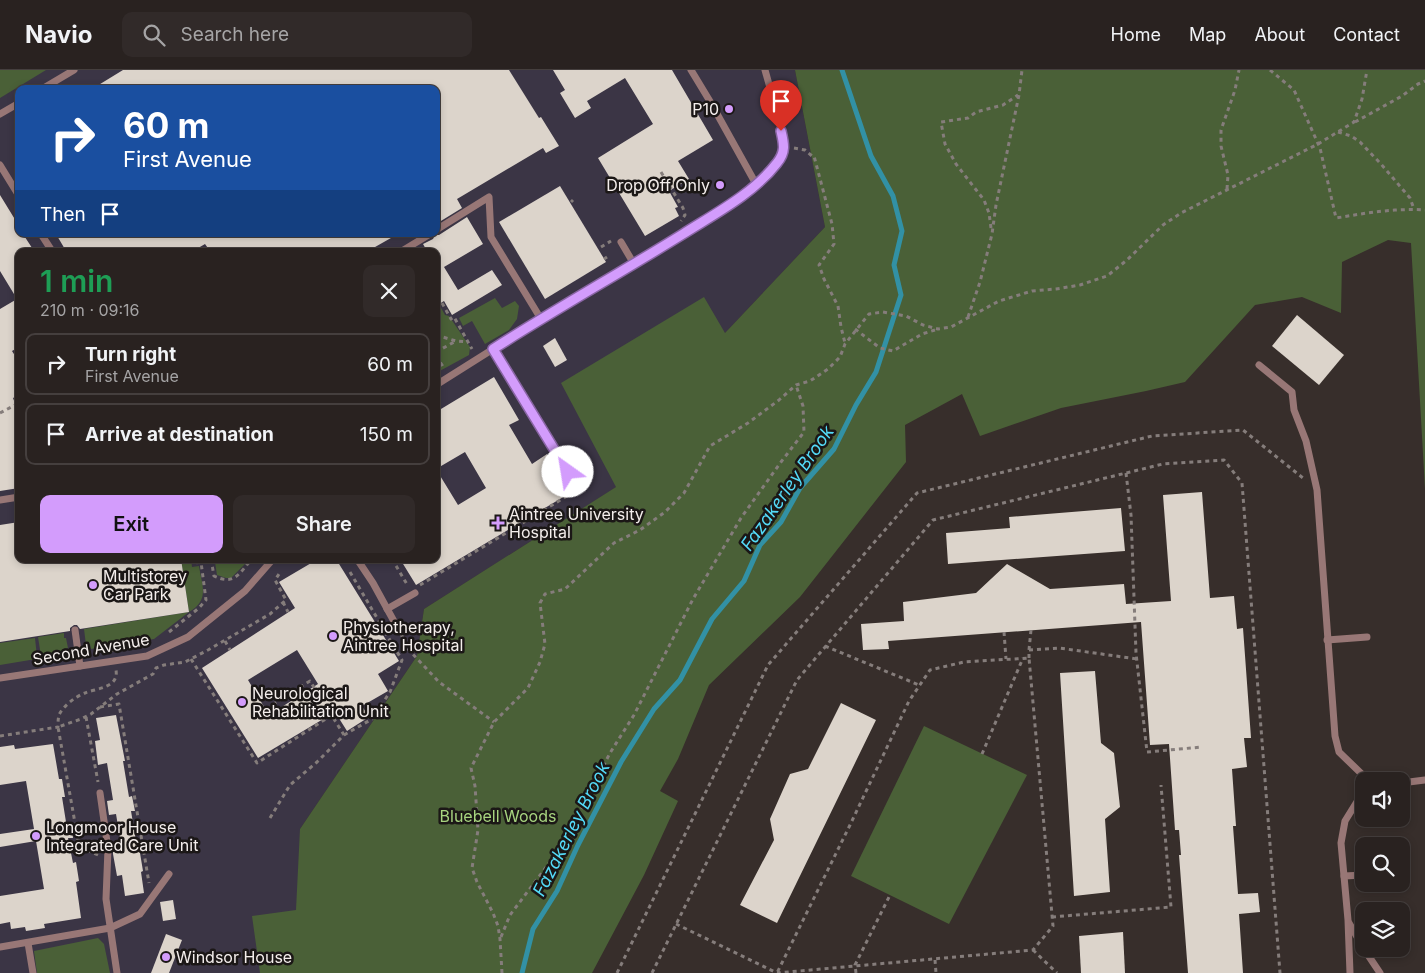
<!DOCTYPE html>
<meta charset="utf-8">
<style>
:root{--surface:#292220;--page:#312a29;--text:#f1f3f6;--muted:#a5a4a5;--line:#453f3e;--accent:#d39cfc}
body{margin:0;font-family:Inter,sans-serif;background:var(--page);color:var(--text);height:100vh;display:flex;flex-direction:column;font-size:19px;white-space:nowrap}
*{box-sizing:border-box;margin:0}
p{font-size:16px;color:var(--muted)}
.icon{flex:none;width:28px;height:28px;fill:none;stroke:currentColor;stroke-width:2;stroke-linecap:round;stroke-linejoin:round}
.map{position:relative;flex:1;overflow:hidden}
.drawer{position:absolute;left:15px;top:178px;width:425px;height:315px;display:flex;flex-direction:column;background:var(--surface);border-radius:10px;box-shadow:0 2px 8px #0003,0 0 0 1px var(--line)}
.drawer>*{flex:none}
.top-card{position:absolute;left:15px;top:15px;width:425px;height:152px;border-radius:10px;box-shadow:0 2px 8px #0003,0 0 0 1px var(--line);background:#1a4fa0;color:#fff;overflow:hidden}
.buttons{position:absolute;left:1355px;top:702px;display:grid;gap:10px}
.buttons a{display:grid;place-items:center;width:55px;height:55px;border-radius:10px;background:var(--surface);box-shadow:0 2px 8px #0003,0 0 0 1px var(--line);font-size:25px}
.pin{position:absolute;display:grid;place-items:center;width:42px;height:42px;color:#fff;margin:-51px -21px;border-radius:50% 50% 50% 0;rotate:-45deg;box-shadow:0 0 5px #0007}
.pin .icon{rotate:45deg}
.me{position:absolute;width:55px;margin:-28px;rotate:328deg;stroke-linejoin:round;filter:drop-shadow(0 0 4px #0008)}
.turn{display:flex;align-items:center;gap:18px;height:105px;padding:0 25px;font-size:22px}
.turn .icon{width:65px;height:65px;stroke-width:2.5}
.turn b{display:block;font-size:35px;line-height:42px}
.then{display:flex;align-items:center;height:48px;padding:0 25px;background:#0003;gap:10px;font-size:19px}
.round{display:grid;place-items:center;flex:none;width:52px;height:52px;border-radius:10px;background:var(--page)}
.overview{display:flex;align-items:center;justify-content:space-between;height:85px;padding:0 25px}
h1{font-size:30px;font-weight:600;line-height:38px;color:#1e9e55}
.action{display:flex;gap:10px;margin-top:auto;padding:10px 25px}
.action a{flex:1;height:58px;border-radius:10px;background:var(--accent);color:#111;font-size:20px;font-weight:600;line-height:58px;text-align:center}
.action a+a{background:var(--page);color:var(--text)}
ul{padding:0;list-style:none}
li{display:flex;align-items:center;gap:15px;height:62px;margin:0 10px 8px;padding:0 15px;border:2px solid var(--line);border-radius:10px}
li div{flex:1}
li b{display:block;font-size:19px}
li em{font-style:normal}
header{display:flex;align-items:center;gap:30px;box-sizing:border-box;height:70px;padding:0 25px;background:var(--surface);border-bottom:1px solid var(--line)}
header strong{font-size:24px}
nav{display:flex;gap:28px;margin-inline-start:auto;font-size:18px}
.search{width:350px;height:45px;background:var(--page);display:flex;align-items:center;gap:12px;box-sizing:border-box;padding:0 18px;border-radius:10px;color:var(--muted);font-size:19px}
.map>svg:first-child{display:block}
.medical{fill:#3b3545;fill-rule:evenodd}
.green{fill:#4a6037}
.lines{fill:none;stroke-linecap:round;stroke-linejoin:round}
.stream{stroke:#3291a5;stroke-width:5}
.building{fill:#dcd4cb;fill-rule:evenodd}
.path{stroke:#857d7b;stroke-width:3;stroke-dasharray:4 4;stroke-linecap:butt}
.lane{stroke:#987776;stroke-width:7}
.route-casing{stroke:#8965a4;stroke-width:12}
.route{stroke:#d39cfc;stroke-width:9}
.poi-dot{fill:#d39cfc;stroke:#1b1716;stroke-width:2}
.labels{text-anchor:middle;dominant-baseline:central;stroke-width:5;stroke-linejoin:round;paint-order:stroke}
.poi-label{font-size:16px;fill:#f4eeec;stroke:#1b1716;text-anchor:start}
.street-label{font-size:16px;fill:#f4eeec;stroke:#1b1716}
.park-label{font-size:16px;fill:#a7d47f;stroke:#1b1716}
.water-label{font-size:18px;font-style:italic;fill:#54daf7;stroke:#1b1716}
</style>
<header>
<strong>Navio</strong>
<div class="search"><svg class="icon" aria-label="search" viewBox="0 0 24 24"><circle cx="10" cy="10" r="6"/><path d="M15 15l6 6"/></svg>Search here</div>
<nav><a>Home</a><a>Map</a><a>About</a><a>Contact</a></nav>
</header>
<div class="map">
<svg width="1425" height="903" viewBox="0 0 1425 903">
<rect width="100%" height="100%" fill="#372e2b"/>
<path class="medical" d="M 0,0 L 795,0 L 825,157 L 648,345 L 645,399 L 424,539 L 417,586 L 300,759 L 303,903 L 0,903 ZM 19,19 L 436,19 L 436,164 L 19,164 ZM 19,181 L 436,181 L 436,489 L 19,489 Z"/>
<g class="green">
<path d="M 0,0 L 46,0 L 0,28 Z"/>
<path d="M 795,0 L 1425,0 L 1425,419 L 1411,173 L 1388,170 L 1342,192 L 1341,243 L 1302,227 L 1255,235 L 1185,312 L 1146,321 L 1061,338 L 980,366 L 962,324 L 905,355 L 906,392 L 800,527 L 709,615 L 678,689 L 660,721 L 678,731 L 644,805 L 592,903 L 260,903 L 252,846 L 296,840 L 300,759 L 417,586 L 424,539 L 616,417 L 561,313 L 704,227 L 725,263 L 825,157 Z"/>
<path d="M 495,228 L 502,238 L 515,231 L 519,236 L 517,249 L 509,260 L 485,274 L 472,251 L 463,256 L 459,248 Z"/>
<path d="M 440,236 L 445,245 L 449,246 L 470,277 L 469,285 L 436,303 L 436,238 Z"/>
<path d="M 181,489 L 191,489 L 192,497 L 199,496 C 202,516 210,530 189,542 Z"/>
<path d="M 229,489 L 250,489 L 231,508 L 226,508 L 217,505 L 215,492 L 216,490 Z"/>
<path d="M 189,542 L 154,569 L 91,579 L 90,574 L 86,575 L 84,559 Z"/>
<path d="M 64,563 L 64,568 L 66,568 L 68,578 L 63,579 L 63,582 L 60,584 L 43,587 L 41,586 L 38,567 Z"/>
<path d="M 35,568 L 37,587 L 36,589 L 0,595 L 0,573 Z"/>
<path d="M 924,656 L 1027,705 L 949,854 L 851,806 Z"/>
<path d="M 98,868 L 104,874 L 110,903 L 37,903 L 34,881 Z"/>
</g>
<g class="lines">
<path class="stream" d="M 522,903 L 533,859 L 557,821 L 578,775 L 621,692 L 654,639 L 680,610 L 712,549 L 744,511 L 760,475 L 781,452 L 800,418 L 834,379 L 856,335 L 876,302 L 901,225 L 894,195 L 902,161 L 893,126 L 871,86 L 842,0"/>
</g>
<g class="building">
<path d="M 123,0 L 509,0 L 539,48 L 541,47 L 559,76 L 546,83 L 543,78 L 457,129 L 462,138 L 436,154 L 436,19 L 92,19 Z"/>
<path d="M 553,0 L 672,0 L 713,70 L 678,91 L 689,109 L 669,121 L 678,137 L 675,138 L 679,146 L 645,166 L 598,88 L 653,54 L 625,8 L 587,31 L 591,38 L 575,48 L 560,23 L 565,20 Z"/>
<path d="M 560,116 L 606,192 L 545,229 L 499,152 Z"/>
<path d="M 0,125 L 19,156 L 19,164 L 23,164 L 34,181 L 19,181 L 19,277 L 12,281 L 19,292 L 19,325 L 13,328 L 19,344 L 19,418 L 0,421 L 0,239 L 17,229 L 0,201 Z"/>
<path d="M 467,147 L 483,174 L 444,197 L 458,220 L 492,200 L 502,215 L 452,245 L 444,231 L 436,236 L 436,181 L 427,181 L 423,174 L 433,169 L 435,165 L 439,165 Z"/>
<path d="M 56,164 L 398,164 L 368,181 L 210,181 L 205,174 L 193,181 L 66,181 Z"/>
<path d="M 1297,245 L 1344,285 L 1319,315 L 1272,276 Z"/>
<path d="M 555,268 L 567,290 L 555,297 L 543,276 Z"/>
<path d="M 494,307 L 519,350 L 509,355 L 532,394 L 547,384 L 570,423 L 416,515 L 400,489 L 436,489 L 436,399 L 458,435 L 486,418 L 465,382 L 436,399 L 436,342 Z"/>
<path d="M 1202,422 L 1210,528 L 1234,526 L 1237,559 L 1243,558 L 1251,668 L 1244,668 L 1247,697 L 1232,699 L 1236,756 L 1233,756 L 1238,824 L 1258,823 L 1260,842 L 1239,844 L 1243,903 L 1188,903 L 1179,785 L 1181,785 L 1179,760 L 1175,760 L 1169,674 L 1150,675 L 1141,552 L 888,571 L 889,579 L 863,580 L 861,554 L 904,551 L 903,532 L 976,523 L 1007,494 L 1050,519 L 1124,514 L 1126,534 L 1171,531 L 1163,425 Z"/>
<path d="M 1121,438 L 1125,481 L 948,494 L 946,463 L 1010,458 L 1009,447 Z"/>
<path d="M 19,452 L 19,489 L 181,489 L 189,542 L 80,559 L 77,555 L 74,555 L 70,558 L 70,561 L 0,572 L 0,455 Z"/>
<path d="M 318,489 L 336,489 L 399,591 L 378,604 L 388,621 L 362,636 L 369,647 L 347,661 L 335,642 L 258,688 L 202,598 L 295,538 L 279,512 ZM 297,580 L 318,614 L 269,645 L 248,610 Z"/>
<path d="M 1095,601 L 1101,673 L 1114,683 L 1120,737 L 1105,749 L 1110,822 L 1074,826 L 1060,603 Z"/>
<path d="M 841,633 L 876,650 L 777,853 L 740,835 L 774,770 L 770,749 L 790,704 L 808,699 Z"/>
<path d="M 116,645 L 125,691 L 123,691 L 129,727 L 132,726 L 135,741 L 131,741 L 137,777 L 139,777 L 143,801 L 141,802 L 144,823 L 125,826 L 122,805 L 117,806 L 113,784 L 113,782 L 122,780 L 116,744 L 109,745 L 107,731 L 113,730 L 107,693 L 98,695 L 95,671 L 100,670 L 96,648 Z"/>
<path d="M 53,674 L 59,709 L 62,709 L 65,727 L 62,727 L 66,752 L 71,752 L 73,768 L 68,768 L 73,793 L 76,792 L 79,811 L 76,812 L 81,848 L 44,854 L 45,858 L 26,861 L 25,857 L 11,859 L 10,852 L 0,854 L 0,826 L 44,819 L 36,771 L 0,777 L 0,764 L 34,759 L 26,711 L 0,715 L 0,677 L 14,675 L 15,679 Z"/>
<path d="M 173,830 L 176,849 L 163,851 L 160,832 Z"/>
<path d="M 1123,862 L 1125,903 L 1081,903 L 1079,866 Z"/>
<path d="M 166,864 L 182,870 L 169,903 L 151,903 Z"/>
</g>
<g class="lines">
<g class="path">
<path d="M 1270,0 L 1294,20 L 1320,78 L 1336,148 C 1366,143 1395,138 1425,140"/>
<path d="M 1355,52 L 1402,26 L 1418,14 L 1425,11"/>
<path d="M 1338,62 L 1351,66 L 1360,72 L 1381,94 L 1410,128 L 1414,139"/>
<path d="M 794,78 L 805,80 L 812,86 L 814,86 L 832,154 L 834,174 L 819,195 L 824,209 L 838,236 L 841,257 L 845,273"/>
<path d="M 661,102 L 683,138 L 685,145 L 681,151"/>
<path d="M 1227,119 L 1228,105 L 1221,76 L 1221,60 L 1235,20 L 1239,0"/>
<path d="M 571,132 L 573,130"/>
<path d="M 991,158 L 989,143 L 984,130 L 956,94 L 945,74 L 941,52 L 968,48 L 976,42 L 1003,35 L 1018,25"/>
<path d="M 601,177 L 611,171"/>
<path d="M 604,189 L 607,187"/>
<path d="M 442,233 L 451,249 L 454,247 L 472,279"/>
<path d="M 968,247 L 980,212 L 992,164 L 996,135 L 1019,25 L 1022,0"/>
<path d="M 855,259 L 880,278 L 893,281 L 922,264 L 935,260"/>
<path d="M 436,265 L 456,271 L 468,272"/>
<path d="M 436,282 L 456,271"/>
<path d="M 436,286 L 444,298"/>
<path d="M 0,343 L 19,333"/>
<path d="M 1126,403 L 1131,445 L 1136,583 L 1147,682 L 1202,677"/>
<path d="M 211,489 L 214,506 C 235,516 239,503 252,489"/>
<path d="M 392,489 L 408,516"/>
<path d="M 350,502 L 380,553"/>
<path d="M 420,515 L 572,423 L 565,412"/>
<path d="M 283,532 L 288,542"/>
<path d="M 169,562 L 199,538 L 206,530 L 201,492 L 195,493 L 194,489"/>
<path d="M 1004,562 L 1006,589"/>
<path d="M 401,564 L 408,579 L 439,612 L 494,652"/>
<path d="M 225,571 L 230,580"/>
<path d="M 825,576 L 919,615"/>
<path d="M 1029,580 L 1031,560"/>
<path d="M 113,582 L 112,577 L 149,572"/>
<path d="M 1029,588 L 1029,580 L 1059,578 L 1137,589"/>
<path d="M 191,589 L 257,693 L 332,645"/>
<path d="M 100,637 L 119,634 L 149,813"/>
<path d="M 86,647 L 98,712"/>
<path d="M 344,665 L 372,649 L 390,622 L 402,590 L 385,562"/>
<path d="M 0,666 L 58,657 C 58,653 58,649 59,645 C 63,636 76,626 85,623 C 97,618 119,618 116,600"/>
<path d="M 982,684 L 1023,588"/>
<path d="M 270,748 L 290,715 L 317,692 L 344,665 L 310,611 L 275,633"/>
<path d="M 98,785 L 81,777 L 78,770 L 58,657 L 81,649 L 91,644 L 117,624 L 153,604 L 156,598 L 164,595 L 185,592 L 208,580 L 270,544 L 286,530 L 275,510 L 279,504"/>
<path d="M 1052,847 L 1171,837 L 1161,715"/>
<path d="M 676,854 L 777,903 L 1033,880 L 1053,856 L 1029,588 L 964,592 L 930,600 L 909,631 L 850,755 L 777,903"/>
<path d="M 501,867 L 510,845 L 556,784 L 573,755 L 610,683 L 634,645 L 693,529 L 741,448 L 781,392 L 804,362 L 803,336 L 796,315"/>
<path d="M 1033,880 L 1057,903"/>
<path d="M 935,890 L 936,903"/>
<path d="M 502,903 L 500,869 L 498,856 L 493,843 L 477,812 L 472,798 L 478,760 L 475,716 L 471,698 L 494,652 L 528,618 L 540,592 L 545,574 L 540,533 L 545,524 L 565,519 L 614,473 L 640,460 L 665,442 L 684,423 L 710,376 L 748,353 L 779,330 L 796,315 L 810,311 L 828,299 L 840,287 L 845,274 L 869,244 L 883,242 L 906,246 L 923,255 L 938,259 L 951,257 L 999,231 L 1032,221 L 1056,219 L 1080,215 L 1107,206 L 1127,190 L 1163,155 L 1181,143 L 1318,74 L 1354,52 L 1362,29 L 1367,0"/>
<path d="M 617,903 L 768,595 L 917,423 L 1152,366 L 1243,360 L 1303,408"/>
<path d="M 652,903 L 797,610 L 933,450 L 1163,394 L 1224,390 L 1242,413 L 1280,903"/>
<path d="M 856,903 L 855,895 L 890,825"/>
</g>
<g class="lane">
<path d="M 691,0 L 711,33 L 756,114"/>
<path d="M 42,19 L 74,0"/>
<path d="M 0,44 L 19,33"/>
<path d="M 0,95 L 19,126"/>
<path d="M 436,160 L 489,127 L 491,167 L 541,249"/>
<path d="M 41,164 L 52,181"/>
<path d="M 621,172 L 634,194"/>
<path d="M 402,181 L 430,164"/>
<path d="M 493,279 L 568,402"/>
<path d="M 1259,295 L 1292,322 L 1294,340 L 1306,371 L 1317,420 L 1335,666 L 1339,682 L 1369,711"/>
<path d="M 436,315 L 541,249 L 634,194 L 743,126 C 757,113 778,98 784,79 C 786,72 768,11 765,0"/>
<path d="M 0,430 L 19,427"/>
<path d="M 357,489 L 373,513 L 396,555"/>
<path d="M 387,539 L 415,523"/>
<path d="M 75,560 L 80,596"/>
<path d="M 1327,570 L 1367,567"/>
<path d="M 0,608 L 147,586 L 188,567 L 245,521 L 273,489"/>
<path d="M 1401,713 L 1425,710"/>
<path d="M 100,723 L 108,779 L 106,829 L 117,903"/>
<path d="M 1344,806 L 1364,805"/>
<path d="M 1349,853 L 1364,879"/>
<path d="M 28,873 L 33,903"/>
<path d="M 0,877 L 110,858 L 140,844 L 169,804"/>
<path d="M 1364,879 L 1380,903"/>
<path d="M 1350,903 L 1348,850 L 1341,773 L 1345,751 L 1358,730 L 1364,726"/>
</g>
</g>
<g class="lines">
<g class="route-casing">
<path id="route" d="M 568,402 L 493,279 C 556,239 620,203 683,164 C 716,143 753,124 777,93 C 786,82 784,74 781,61"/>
</g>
<use href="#route" class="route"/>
</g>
<g class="poi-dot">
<circle cx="729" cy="39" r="5"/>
<circle cx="720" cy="115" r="5"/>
<path d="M495.5 445.5h5v5h5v5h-5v5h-5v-5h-5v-5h5z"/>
<circle cx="93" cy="515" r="5"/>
<circle cx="333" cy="566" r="5"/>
<circle cx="242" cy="632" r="5"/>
<circle cx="36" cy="766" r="5"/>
<circle cx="166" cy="887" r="5"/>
</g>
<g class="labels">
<g class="poi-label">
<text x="719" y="39" text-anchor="end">P10</text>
<text x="710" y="115" text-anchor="end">Drop Off Only</text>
<text x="509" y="444">Aintree University<tspan x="509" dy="18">Hospital</tspan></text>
<text x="103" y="506">Multistorey<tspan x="103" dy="18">Car Park</tspan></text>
<text x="343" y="557">Physiotherapy,<tspan x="343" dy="18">Aintree Hospital</tspan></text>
<text x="252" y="623">Neurological<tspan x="252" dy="18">Rehabilitation Unit</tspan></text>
<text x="46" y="757">Longmoor House<tspan x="46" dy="18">Integrated Care Unit</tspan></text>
<text x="176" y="887">Windsor House</text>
</g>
<g class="street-label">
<text transform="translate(91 579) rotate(-10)">Second Avenue</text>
</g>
<g class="park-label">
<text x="498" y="746">Bluebell Woods</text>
</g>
<g class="water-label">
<text transform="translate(787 418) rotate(-55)">Fazakerley Brook</text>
<text transform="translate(571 759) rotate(-63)">Fazakerley Brook</text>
</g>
</g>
</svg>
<div class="buttons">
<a><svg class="icon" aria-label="sound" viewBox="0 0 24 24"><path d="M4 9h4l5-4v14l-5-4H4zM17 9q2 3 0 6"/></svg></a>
<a><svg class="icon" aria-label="search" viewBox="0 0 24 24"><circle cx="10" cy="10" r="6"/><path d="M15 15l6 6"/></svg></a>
<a><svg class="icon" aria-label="layers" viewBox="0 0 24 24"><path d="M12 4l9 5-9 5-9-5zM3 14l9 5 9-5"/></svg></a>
</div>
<div class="pin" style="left:781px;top:61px;background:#d93025"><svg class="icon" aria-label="arrive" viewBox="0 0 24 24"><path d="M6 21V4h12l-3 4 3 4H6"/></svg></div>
<svg class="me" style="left:568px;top:402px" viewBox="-20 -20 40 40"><circle r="19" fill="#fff"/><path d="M0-13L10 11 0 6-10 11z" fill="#d39cfc"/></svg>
<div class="top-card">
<div class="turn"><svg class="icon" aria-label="right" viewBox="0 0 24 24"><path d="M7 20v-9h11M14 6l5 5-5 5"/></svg><div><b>60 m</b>First Avenue</div></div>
<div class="then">Then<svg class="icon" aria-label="arrive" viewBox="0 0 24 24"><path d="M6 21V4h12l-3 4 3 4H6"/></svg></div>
</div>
<section class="drawer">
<div class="overview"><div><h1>1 min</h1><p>210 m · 09:16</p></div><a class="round"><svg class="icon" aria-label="close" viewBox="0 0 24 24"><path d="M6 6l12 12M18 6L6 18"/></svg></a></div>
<ul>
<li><svg class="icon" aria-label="right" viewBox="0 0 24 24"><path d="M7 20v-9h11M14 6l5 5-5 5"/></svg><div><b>Turn right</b><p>First Avenue</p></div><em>60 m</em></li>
<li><svg class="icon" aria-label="arrive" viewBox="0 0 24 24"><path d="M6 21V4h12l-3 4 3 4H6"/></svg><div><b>Arrive at destination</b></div><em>150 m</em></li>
</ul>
<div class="action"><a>Exit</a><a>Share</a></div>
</section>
</div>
